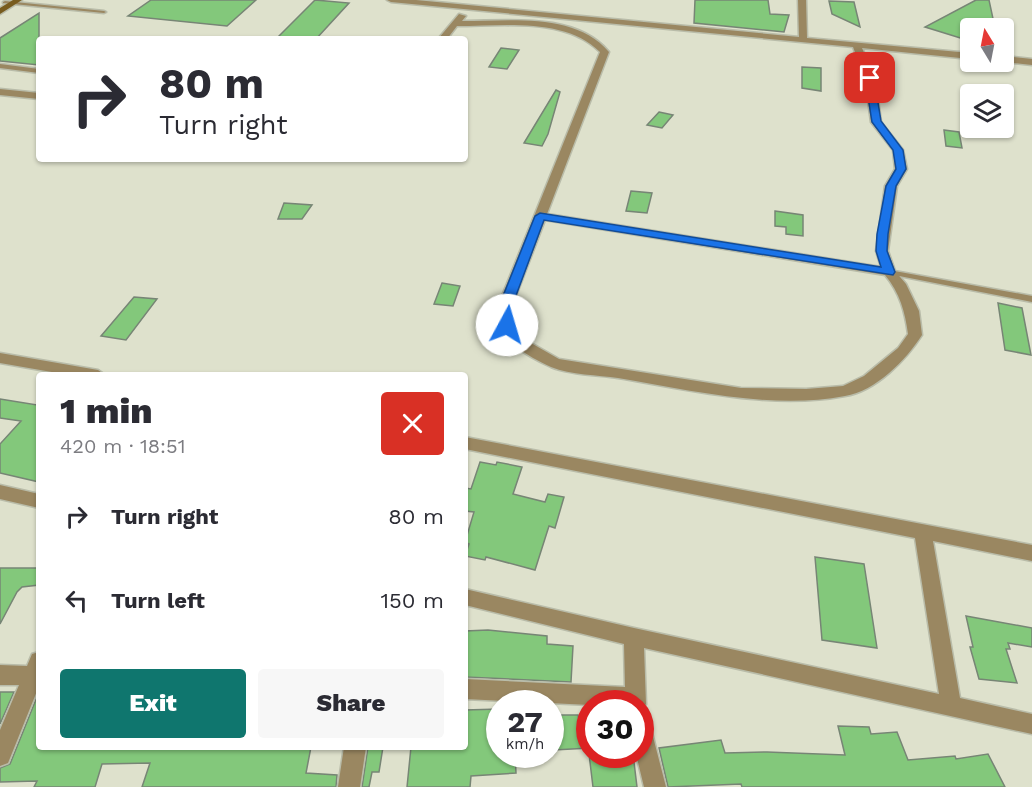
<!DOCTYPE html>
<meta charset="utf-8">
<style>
:root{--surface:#fff;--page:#f7f7f7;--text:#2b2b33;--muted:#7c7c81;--accent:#0f766e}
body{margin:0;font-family:"Work Sans",sans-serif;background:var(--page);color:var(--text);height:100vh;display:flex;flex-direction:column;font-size:22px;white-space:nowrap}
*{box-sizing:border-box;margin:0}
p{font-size:20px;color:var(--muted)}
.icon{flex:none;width:33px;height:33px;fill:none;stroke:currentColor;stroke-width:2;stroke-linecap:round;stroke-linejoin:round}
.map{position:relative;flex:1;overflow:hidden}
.drawer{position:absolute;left:36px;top:372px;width:432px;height:378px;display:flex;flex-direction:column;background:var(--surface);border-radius:6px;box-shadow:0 2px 4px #0004}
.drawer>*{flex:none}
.banner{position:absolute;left:36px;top:36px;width:432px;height:126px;border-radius:6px;box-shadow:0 2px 4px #0004;background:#fff;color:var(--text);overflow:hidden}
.needle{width:39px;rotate:350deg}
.controls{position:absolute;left:960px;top:18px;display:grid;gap:12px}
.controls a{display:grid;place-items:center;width:54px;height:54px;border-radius:6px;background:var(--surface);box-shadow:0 2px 4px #0004;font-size:30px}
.speed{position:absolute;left:486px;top:690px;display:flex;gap:12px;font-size:30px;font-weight:700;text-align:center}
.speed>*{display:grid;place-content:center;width:78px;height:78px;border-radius:50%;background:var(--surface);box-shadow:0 2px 4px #0004;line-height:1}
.speed small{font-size:15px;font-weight:400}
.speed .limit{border:9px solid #d22;background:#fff;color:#111}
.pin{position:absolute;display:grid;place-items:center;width:51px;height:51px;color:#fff;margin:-26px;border-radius:12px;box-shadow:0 3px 9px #0006}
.me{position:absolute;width:66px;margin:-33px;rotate:6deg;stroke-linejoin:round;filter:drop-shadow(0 0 4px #0008)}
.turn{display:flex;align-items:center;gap:21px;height:126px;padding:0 24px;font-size:27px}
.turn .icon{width:78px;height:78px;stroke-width:2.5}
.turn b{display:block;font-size:42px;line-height:51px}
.round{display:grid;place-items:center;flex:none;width:63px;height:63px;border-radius:6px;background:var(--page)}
.summary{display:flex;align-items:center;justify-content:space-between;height:102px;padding:0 24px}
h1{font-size:36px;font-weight:800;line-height:45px}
.button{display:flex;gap:12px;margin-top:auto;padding:12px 24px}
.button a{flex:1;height:69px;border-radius:6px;background:var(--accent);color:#fff;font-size:24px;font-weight:800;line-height:69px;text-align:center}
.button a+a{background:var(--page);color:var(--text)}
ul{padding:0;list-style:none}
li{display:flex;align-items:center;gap:18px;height:84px;padding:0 24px}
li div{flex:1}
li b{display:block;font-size:22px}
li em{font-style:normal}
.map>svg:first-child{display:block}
.building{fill:#83c87b;stroke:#778575;stroke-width:1.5}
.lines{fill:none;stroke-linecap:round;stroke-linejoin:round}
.service-casing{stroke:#b9bca9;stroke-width:3}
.minor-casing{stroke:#b9bca9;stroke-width:3}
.secondary-casing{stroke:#b9bca9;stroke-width:3}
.service{fill:#9a8761;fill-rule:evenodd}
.minor{fill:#9a8761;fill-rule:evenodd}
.secondary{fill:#785c1e;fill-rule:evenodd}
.route{fill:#1a73e8;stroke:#114b97;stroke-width:1.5}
</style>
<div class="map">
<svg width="1032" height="787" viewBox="0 0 1032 787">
<rect width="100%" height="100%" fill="#dee1cc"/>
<g class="building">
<path d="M 151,0 L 256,0 L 227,26 L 128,16 Z"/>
<path d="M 315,0 L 349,3 L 316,39 L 276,39 Z"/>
<path d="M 695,0 L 768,0 L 770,14 L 789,15 L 784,32 L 694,23 Z"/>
<path d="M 976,0 L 989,0 L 995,28 L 970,28 L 970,41 L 925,27 Z"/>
<path d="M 829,1 L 854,2 L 860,27 L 832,14 Z"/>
<path d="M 39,13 L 39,65 L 0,61 L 0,38 Z"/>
<path d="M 501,48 L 519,50 L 507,69 L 489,67 Z"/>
<path d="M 802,67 L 821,68 L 821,91 L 802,88 Z"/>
<path d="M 556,90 L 560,92 L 548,134 L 542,146 L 524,143 Z"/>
<path d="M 659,112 L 673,115 L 662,128 L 647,125 Z"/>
<path d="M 944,130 L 959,132 L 962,148 L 946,146 Z"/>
<path d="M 631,191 L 652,193 L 647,213 L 626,211 Z"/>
<path d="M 284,203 L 312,205 L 302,219 L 278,219 Z"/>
<path d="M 775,211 L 803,215 L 803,236 L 786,234 L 786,227 L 775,226 Z"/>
<path d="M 442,283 L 460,286 L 453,306 L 434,304 Z"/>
<path d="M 134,297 L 157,299 L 126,340 L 101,336 Z"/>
<path d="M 998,303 L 1022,308 L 1031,355 L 1005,350 Z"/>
<path d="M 0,399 L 37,405 L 39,402 L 39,482 L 0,473 L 0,444 L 21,421 L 0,418 Z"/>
<path d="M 480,462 L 496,465 L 497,462 L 522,467 L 513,494 L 545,502 L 548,494 L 564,497 L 555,528 L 549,526 L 535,570 L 486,557 L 485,560 L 465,556 L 469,544 L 465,542 L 474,512 L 465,511 L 465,488 L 471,489 Z"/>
<path d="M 815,557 L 864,564 L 877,648 L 822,640 Z"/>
<path d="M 0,568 L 39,568 L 39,585 L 22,587 L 17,592 L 0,624 Z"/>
<path d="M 966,616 L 1032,628 L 1032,647 L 1008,643 L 1010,649 L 1006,649 L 1017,683 L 979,679 L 970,647 L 973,647 Z"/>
<path d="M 488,630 L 547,636 L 547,644 L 573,646 L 571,682 L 465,677 L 465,631 Z"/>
<path d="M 0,692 L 14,692 L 0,724 Z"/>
<path d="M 39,692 L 39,747 L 311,747 L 306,773 L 337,775 L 336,787 L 142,787 L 150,763 L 102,764 L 95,787 L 34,787 L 37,781 L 0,782 L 0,768 L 10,764 Z"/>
<path d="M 500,709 L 500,754 L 515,754 L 516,773 L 471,776 L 470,787 L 407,787 L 411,747 L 465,747 L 465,710 Z"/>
<path d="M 553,715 L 578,715 L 579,720 L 590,719 L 590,748 L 554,750 Z"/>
<path d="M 838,726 L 869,727 L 871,734 L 897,732 L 908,760 L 955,756 L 956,759 L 988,754 L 1005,787 L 742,787 L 741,784 L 668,787 L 659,748 L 721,740 L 725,753 L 767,752 L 845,755 Z"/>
<path d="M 368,747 L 383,747 L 379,772 L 372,772 L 369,787 L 362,787 Z"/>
<path d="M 589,754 L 633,754 L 637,787 L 593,787 Z"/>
</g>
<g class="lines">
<g class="service-casing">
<g id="service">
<path d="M 5,1 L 104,11 L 106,12 L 104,13 L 3,3 L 3,2 Z"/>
<path d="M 0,64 L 39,69 L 39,73 L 0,68 Z"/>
<path d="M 886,270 L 889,270 L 1032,296 L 1032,302 L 889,274 L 886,274 L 885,272 Z"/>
</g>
</g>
<g class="minor-casing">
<g id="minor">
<path d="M 387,0 L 416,0 L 799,37 L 798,0 L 806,0 L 807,38 L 970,53 L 970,59 L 862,48 L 875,78 L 881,122 L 903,150 L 907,169 L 897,186 L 888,251 L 895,271 L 906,284 L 919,311 L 922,335 C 906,360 876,391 845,396 C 772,410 690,390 618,378 C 598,375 571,375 551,367 C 540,362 525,354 515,346 C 500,334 500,318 500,301 L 600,52 C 565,17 503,26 457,26 L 447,39 L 438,39 L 459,14 L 466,16 L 462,21 C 509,21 576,12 609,52 L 547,214 L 881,267 L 876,251 L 885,186 L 895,169 L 893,150 L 871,122 L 865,78 L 853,47 L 391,2 ZM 545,220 L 885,275 C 900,293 905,312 908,334 L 898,348 L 864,376 L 843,386 L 806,389 L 741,388 L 559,359 L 524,339 L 514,325 L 514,301 Z"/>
<path d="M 1004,56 L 1032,59 L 1032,65 L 1003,62 Z"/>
<path d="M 0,89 L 39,93 L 39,99 L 0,95 Z"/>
<path d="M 0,353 L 98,370 L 105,375 L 69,375 L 0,363 Z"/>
<path d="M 465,437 L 1032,545 L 1032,561 L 933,541 L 960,698 L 1032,714 L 1032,734 L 644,648 L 646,704 L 640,712 L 640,704 L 590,705 L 465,699 L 465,679 L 625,687 L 624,644 L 465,605 L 465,589 L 634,628 L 939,694 L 915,538 L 465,449 Z"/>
<path d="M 0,485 L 39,494 L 39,508 L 0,499 Z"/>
<path d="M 39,652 L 39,686 L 8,763 L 0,766 L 0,730 L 19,685 L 0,685 L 0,665 L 27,666 L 32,654 Z"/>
<path d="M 640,715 L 647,718 L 650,725 L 666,787 L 644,787 L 636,754 L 640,754 Z"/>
<path d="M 344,747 L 366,747 L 360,787 L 338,787 Z"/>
</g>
</g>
<g class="secondary-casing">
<path id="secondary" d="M 13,0 L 22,0 L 0,14 L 0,8 Z"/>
</g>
<use href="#service" class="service"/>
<use href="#minor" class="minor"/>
<use href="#secondary" class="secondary"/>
</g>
<path class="route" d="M 870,76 L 874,78 L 881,121 L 903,150 L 906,169 L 896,186 L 888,234 L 887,251 L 895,272 L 893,275 L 544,220 L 514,301 L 513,325 L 511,328 L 502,328 L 501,301 L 535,216 L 540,213 L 881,267 L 876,251 L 877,234 L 886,186 L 896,169 L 893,150 L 872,122 L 865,78 Z"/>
</svg>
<div class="controls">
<a><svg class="needle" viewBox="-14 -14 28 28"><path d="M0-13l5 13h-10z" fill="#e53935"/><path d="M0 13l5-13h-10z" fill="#7c7c81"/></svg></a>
<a><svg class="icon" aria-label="layers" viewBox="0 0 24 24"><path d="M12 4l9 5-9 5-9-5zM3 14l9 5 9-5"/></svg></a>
</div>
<div class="speed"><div>27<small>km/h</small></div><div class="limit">30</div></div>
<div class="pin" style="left:870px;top:78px;background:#d93025"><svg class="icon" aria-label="arrive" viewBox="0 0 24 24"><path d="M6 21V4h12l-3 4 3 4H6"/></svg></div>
<svg class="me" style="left:507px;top:325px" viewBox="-20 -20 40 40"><circle r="19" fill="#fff"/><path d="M0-13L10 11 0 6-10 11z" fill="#1a73e8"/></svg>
<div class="banner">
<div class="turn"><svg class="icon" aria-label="right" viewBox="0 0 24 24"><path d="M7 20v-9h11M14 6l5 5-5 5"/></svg><div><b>80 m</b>Turn right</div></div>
</div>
<section class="drawer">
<div class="summary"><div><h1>1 min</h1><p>420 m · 18:51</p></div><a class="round" style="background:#d93025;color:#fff"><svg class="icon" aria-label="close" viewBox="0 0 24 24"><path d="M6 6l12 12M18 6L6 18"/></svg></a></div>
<ul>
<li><svg class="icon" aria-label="right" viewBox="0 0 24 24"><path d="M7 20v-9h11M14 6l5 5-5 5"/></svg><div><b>Turn right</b></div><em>80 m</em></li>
<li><svg class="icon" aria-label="left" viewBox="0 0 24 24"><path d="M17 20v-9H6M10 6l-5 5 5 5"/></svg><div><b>Turn left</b></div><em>150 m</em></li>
</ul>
<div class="button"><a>Exit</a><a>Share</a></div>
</section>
</div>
